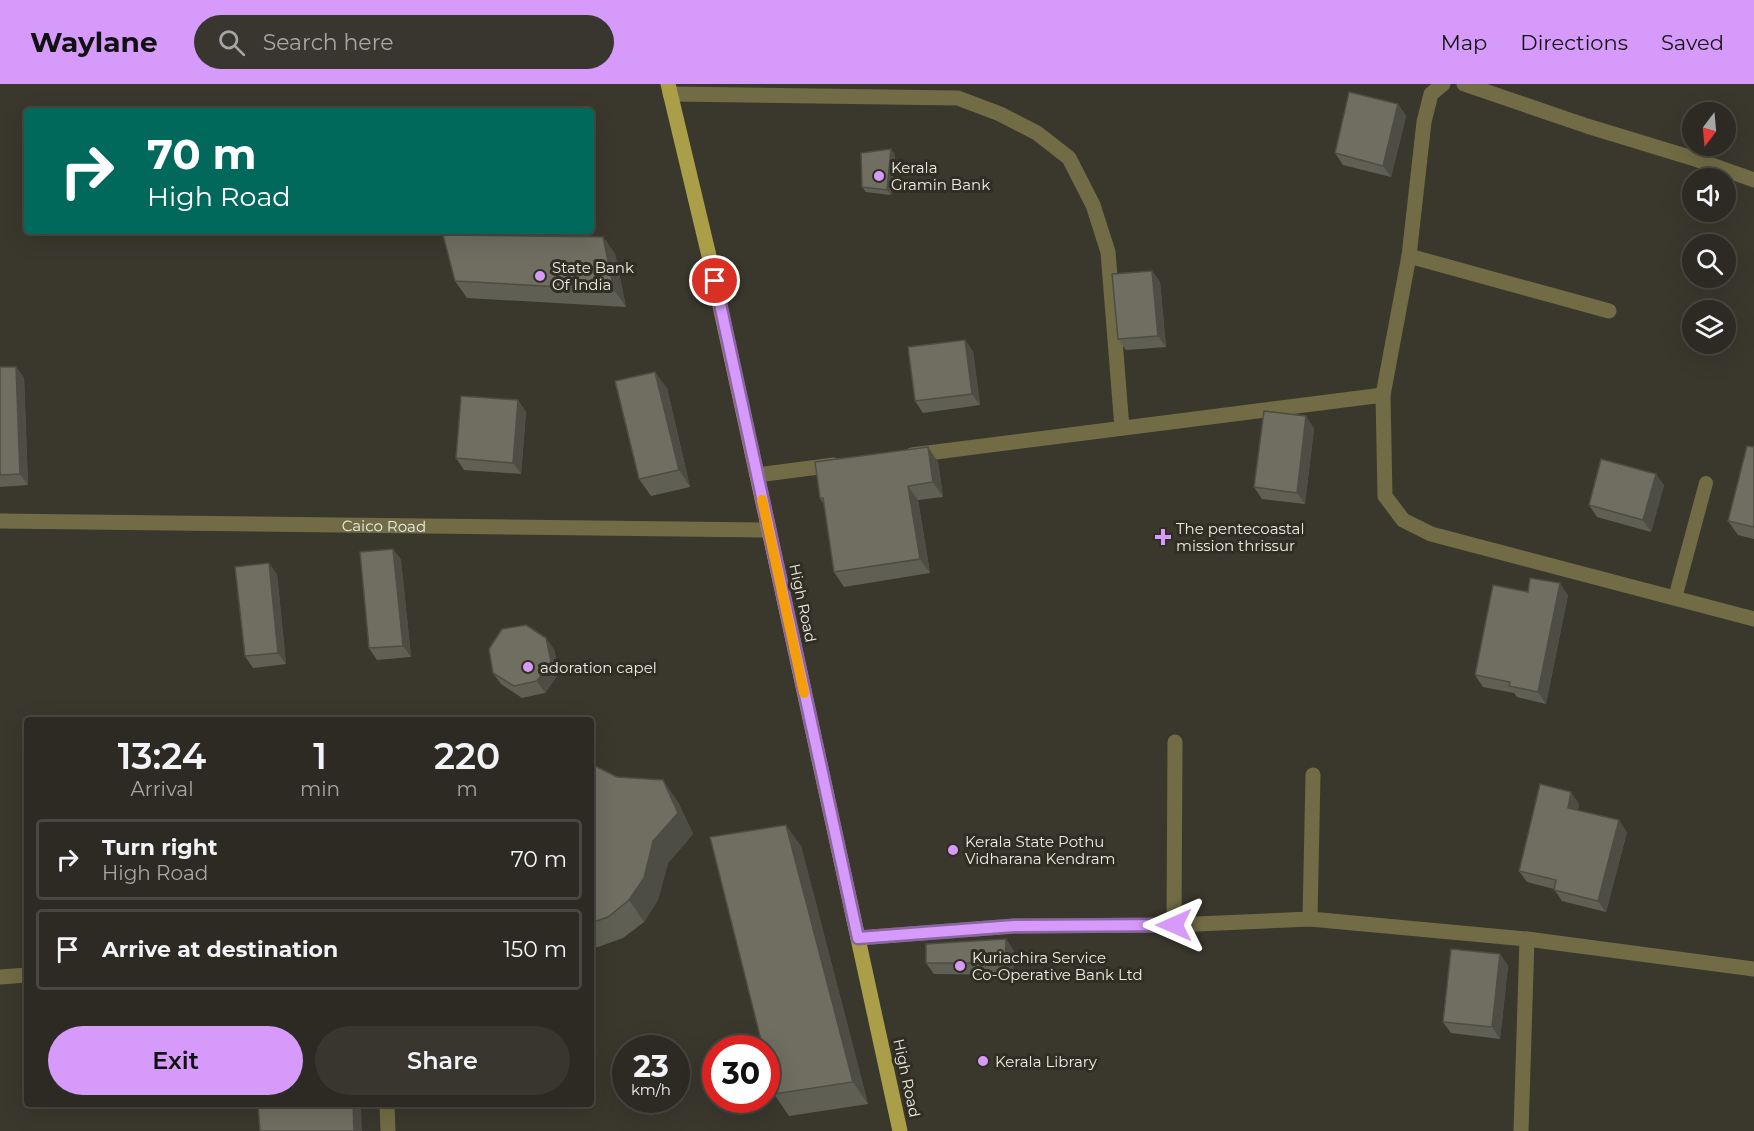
<!DOCTYPE html>
<style>
:root{--surface:#2c2a22;--page:#38362f;--text:#f1f3f6;--muted:#a6a7a5;--line:#484640;--accent:#d69bfa}
body{margin:0;font-family:Montserrat,sans-serif;background:var(--page);color:var(--text);height:100vh;display:flex;flex-direction:column;font-size:22px;white-space:nowrap}
*{box-sizing:border-box;margin:0}
p{font-size:20px;color:var(--muted)}
.icon{flex:none;width:33px;height:33px;fill:none;stroke:currentColor;stroke-width:2;stroke-linecap:round;stroke-linejoin:round}
.map{position:relative;flex:1;overflow:hidden}
.side{position:absolute;left:24px;top:633px;width:570px;height:390px;display:flex;flex-direction:column;background:var(--surface);border-radius:6px;box-shadow:0 6px 24px #0002,0 0 0 2px var(--line)}
.side>*{flex:none}
.top-card{position:absolute;left:24px;top:24px;width:570px;height:126px;border-radius:6px;box-shadow:0 6px 24px #0002,0 0 0 2px var(--line);background:#00695c;color:#fff;overflow:hidden}
.needle{width:39px;rotate:196deg}
.fabs{position:absolute;left:1682px;top:18px;display:grid;gap:12px}
.fabs a{display:grid;place-items:center;width:54px;height:54px;border-radius:50%;background:var(--surface);box-shadow:0 6px 24px #0002,0 0 0 2px var(--line);font-size:30px}
.speed{position:absolute;left:612px;top:951px;display:flex;gap:12px;font-size:30px;font-weight:700;text-align:center}
.speed>*{display:grid;place-content:center;width:78px;height:78px;border-radius:50%;background:var(--surface);box-shadow:0 6px 24px #0002,0 0 0 2px var(--line);line-height:1}
.speed small{font-size:15px;font-weight:400}
.speed .limit{border:9px solid #d22;background:#fff;color:#111}
.pin{position:absolute;display:grid;place-items:center;width:51px;height:51px;color:#fff;margin:-26px;border:3px solid #fff;border-radius:50%;box-shadow:0 2px 6px #0007}
.me{position:absolute;width:66px;margin:-33px;rotate:270deg;stroke-linejoin:round;filter:drop-shadow(0 0 4px #0008)}
.turn{display:flex;align-items:center;gap:21px;height:126px;padding:0 24px;font-size:27px}
.turn .icon{width:78px;height:78px;stroke-width:2.5}
.turn b{display:block;font-size:42px;line-height:51px}
.eta{display:flex;justify-content:space-evenly;align-items:center;height:102px;text-align:center}
.eta b{font-size:36px;font-weight:600;line-height:42px}
.primary-button{display:flex;gap:12px;margin-top:auto;padding:12px 24px}
.primary-button a{flex:1;height:69px;border-radius:36px;background:var(--accent);color:#111;font-size:24px;font-weight:600;line-height:69px;text-align:center}
.primary-button a+a{background:var(--page);color:var(--text)}
ul{padding:0;list-style:none}
li{display:flex;align-items:center;gap:18px;height:81px;margin:0 12px 9px;padding:0 12px;border:3px solid var(--line);border-radius:6px}
li div{flex:1}
li b{display:block;font-size:22px}
li em{font-style:normal}
header{display:flex;align-items:center;gap:36px;box-sizing:border-box;height:84px;padding:0 30px;background:var(--accent);color:#111}
header strong{font-size:28px}
nav{display:flex;gap:33px;margin-inline-start:auto;font-size:21px}
.search{width:420px;height:54px;background:var(--page);display:flex;align-items:center;gap:15px;box-sizing:border-box;padding:0 21px;border-radius:33px;color:var(--muted);font-size:22px}
.map>svg:first-child{display:block}
.lines{fill:none;stroke-linecap:round;stroke-linejoin:round}
.service{stroke:#716c45;stroke-width:14}
.minor{stroke:#716c45;stroke-width:15}
.tertiary{stroke:#716c45;stroke-width:15}
.primary{stroke:#aa9e49;stroke-width:15}
.wall{fill:#5f5f53}
.shaded-wall{fill:#4e4d44}
.building{fill:#6f6e61;stroke:#4e4d44;stroke-width:1.5}
.route-casing{stroke:#8b65a2;stroke-width:15}
.route{stroke:#d69bfa;stroke-width:10}
.slow{stroke:#f59e0b;stroke-width:10}
.poi-dot{fill:#d69bfa;stroke:#302e23;stroke-width:2}
.labels{text-anchor:middle;dominant-baseline:central;stroke-width:6;stroke-linejoin:round;paint-order:stroke}
.poi-label{font-size:15px;fill:#ecebe4;stroke:#302e23;text-anchor:start}
.street-label{font-size:15px;fill:#ecebe4;stroke:#302e23}
</style>
<header>
<strong>Waylane</strong>
<div class="search"><svg class="icon" aria-label="search" viewBox="0 0 24 24"><circle cx="10" cy="10" r="6"/><path d="M15 15l6 6"/></svg>Search here</div>
<nav><a>Map</a><a>Directions</a><a>Saved</a></nav>
</header>
<div class="map">
<svg width="1754" height="1047" viewBox="0 0 1754 1047">
<rect width="100%" height="100%" fill="#3a382d"/>
<g class="lines">
<path class="service" d="M 1675,514 L 1706,399"/>
<g class="minor">
<path d="M 1464,0 L 1587,42 L 1692,74 L 1754,96"/>
<path d="M 670,10 L 958,14 L 1000,30 L 1037,49 L 1069,74 L 1093,121 L 1108,168 L 1122,344"/>
<path d="M 1409,172 L 1609,227"/>
<path d="M 1383,311 L 1409,172 L 1424,38 L 1431,10 L 1443,0"/>
<path d="M 912,371 L 1383,311 L 1385,412 L 1403,436 L 1431,450 L 1754,535"/>
<path d="M 757,391 L 834,381"/>
<path d="M 1310,835 L 1313,691"/>
<path d="M 1174,841 L 1175,658"/>
<path d="M 858,854 L 1014,842 L 1174,841 L 1310,835 L 1527,855 L 1754,885"/>
<path d="M 0,893 L 27,891"/>
<path d="M 387,1020 L 388,1047"/>
<path d="M 1521,1047 L 1527,855"/>
</g>
<path class="tertiary" id="s1" d="M 0,437 L 769,446"/>
<path class="primary" d="M 668,0 L 710,176 L 900,1047"/>
</g>
<g class="wall">
<path d="M 1398,20 L 1406,32 L 1391,93 L 1343,81 L 1335,69 Z"/>
<path d="M 891,65 L 895,71 L 891,111 L 866,108 L 862,103 Z"/>
<path d="M 603,153 L 615,170 L 626,223 L 467,214 L 455,197 Z"/>
<path d="M 1152,187 L 1160,198 L 1166,263 L 1126,266 L 1118,255 Z"/>
<path d="M 973,267 L 980,321 L 923,329 L 915,317 Z"/>
<path d="M 0,283 L 16,283 L 24,294 L 28,401 L 0,403 Z"/>
<path d="M 667,304 L 690,403 L 651,412 L 639,395 Z"/>
<path d="M 518,316 L 526,328 L 521,390 L 464,386 L 456,374 Z"/>
<path d="M 1314,344 L 1305,420 L 1262,415 L 1254,403 Z"/>
<path d="M 1754,363 L 1754,455 L 1738,451 L 1728,437 Z"/>
<path d="M 938,378 L 943,413 L 918,416 L 930,489 L 844,503 L 834,488 L 824,421 L 820,414 Z"/>
<path d="M 1664,401 L 1651,448 L 1597,433 L 1589,421 Z"/>
<path d="M 393,465 L 401,476 L 411,573 L 377,576 L 369,564 Z"/>
<path d="M 277,490 L 286,580 L 253,584 L 245,572 Z"/>
<path d="M 1528,508 L 1568,511 L 1546,620 L 1517,613 L 1514,609 L 1483,603 L 1475,591 Z"/>
<path d="M 554,565 L 559,589 L 545,609 L 522,614 L 501,600 L 493,589 Z"/>
<path d="M 591,680 L 617,693 L 678,718 L 693,750 L 668,779 L 658,816 L 644,838 L 623,854 L 598,863 L 591,863 Z"/>
<path d="M 1579,720 L 1578,726 L 1627,748 L 1606,828 L 1562,817 L 1554,805 L 1527,798 L 1519,787 Z"/>
<path d="M 801,762 L 868,1020 L 789,1032 L 774,1010 Z"/>
<path d="M 1006,855 L 1014,867 L 1013,891 L 934,890 L 926,879 Z"/>
<path d="M 1500,870 L 1508,882 L 1500,955 L 1451,949 L 1443,938 Z"/>
</g>
<g class="shaded-wall">
<path d="M 1398,20 L 1406,32 L 1391,93 L 1383,82 Z"/>
<path d="M 891,65 L 895,71 L 891,111 L 887,106 Z"/>
<path d="M 603,153 L 615,170 L 626,223 L 614,206 Z"/>
<path d="M 1152,187 L 1160,198 L 1166,263 L 1158,252 Z"/>
<path d="M 965,256 L 973,267 L 980,321 L 972,310 Z"/>
<path d="M 16,283 L 24,294 L 28,401 L 20,390 Z"/>
<path d="M 655,288 L 667,304 L 690,403 L 679,386 Z"/>
<path d="M 518,316 L 526,328 L 521,390 L 513,379 Z"/>
<path d="M 1306,332 L 1314,344 L 1305,420 L 1297,409 Z"/>
<path d="M 928,363 L 938,378 L 943,413 L 933,398 Z"/>
<path d="M 1656,390 L 1664,401 L 1651,448 L 1643,436 Z"/>
<path d="M 908,402 L 918,416 L 930,489 L 920,475 Z"/>
<path d="M 393,465 L 401,476 L 411,573 L 403,562 Z"/>
<path d="M 269,479 L 277,490 L 286,580 L 278,569 Z"/>
<path d="M 1560,499 L 1568,511 L 1546,620 L 1538,608 Z"/>
<path d="M 546,554 L 554,565 L 559,589 L 545,609 L 537,597 Z"/>
<path d="M 663,696 L 678,718 L 693,750 L 668,779 L 658,816 L 644,838 L 629,816 Z"/>
<path d="M 1571,708 L 1579,720 L 1576,735 L 1568,724 Z"/>
<path d="M 1619,736 L 1627,748 L 1606,828 L 1598,817 Z"/>
<path d="M 786,741 L 801,762 L 868,1020 L 853,998 Z"/>
<path d="M 1006,855 L 1014,867 L 1013,891 L 1005,879 Z"/>
<path d="M 1500,870 L 1508,882 L 1500,955 L 1492,943 Z"/>
<path d="M 353,1020 L 357,1020 L 361,1025 L 362,1047 L 354,1047 Z"/>
</g>
<g class="building">
<path d="M 1349,8 L 1398,20 L 1383,82 L 1335,69 Z"/>
<path d="M 891,65 L 887,106 L 862,103 L 861,69 Z"/>
<path d="M 443,151 L 603,153 L 614,206 L 455,197 Z"/>
<path d="M 1152,187 L 1158,252 L 1118,255 L 1112,190 Z"/>
<path d="M 965,256 L 972,310 L 915,317 L 908,263 Z"/>
<path d="M 0,283 L 16,283 L 20,390 L 0,391 Z"/>
<path d="M 655,288 L 679,386 L 639,395 L 615,297 Z"/>
<path d="M 461,312 L 518,316 L 513,379 L 456,374 Z"/>
<path d="M 1264,327 L 1306,332 L 1297,409 L 1254,403 Z"/>
<path d="M 1747,362 L 1754,363 L 1754,443 L 1728,437 Z"/>
<path d="M 928,363 L 933,398 L 908,402 L 920,475 L 834,488 L 823,414 L 820,414 L 815,378 Z"/>
<path d="M 1601,375 L 1656,390 L 1643,436 L 1589,421 Z"/>
<path d="M 393,465 L 403,562 L 369,564 L 360,468 Z"/>
<path d="M 269,479 L 278,569 L 245,572 L 235,483 Z"/>
<path d="M 1530,494 L 1560,499 L 1538,608 L 1509,602 L 1510,598 L 1475,591 L 1493,501 L 1528,508 Z"/>
<path d="M 526,541 L 546,554 L 551,577 L 537,597 L 514,602 L 493,589 L 489,565 L 502,545 Z"/>
<path d="M 591,680 L 617,693 L 663,696 L 678,729 L 653,757 L 644,794 L 629,816 L 608,833 L 591,839 Z"/>
<path d="M 1540,700 L 1571,708 L 1568,724 L 1619,736 L 1598,817 L 1554,806 L 1556,796 L 1519,787 Z"/>
<path d="M 786,741 L 853,998 L 774,1010 L 766,980 L 766,964 L 763,964 L 710,753 Z"/>
<path d="M 1006,855 L 1005,879 L 926,879 L 926,860 Z"/>
<path d="M 1451,865 L 1500,870 L 1492,943 L 1443,938 Z"/>
<path d="M 270,1020 L 353,1020 L 354,1047 L 260,1047 L 258,1021 Z"/>
</g>
<g class="lines">
<g class="route-casing">
<path id="route" d="M 715,197 L 858,854 L 1014,842 L 1174,841"/>
</g>
<use href="#route" class="route"/>
<path class="slow" d="M 762,416 L 804,609"/>
</g>
<g class="poi-dot">
<circle cx="879" cy="92" r="6"/>
<circle cx="540" cy="192" r="6"/>
<path d="M1160 444h6v6h6v6h-6v6h-6v-6h-6v-6h6z"/>
<circle cx="528" cy="583" r="6"/>
<circle cx="953" cy="766" r="6"/>
<circle cx="960" cy="882" r="6"/>
<circle cx="983" cy="977" r="6"/>
</g>
<g class="labels">
<g class="poi-label">
<text x="891" y="83">Kerala<tspan x="891" dy="17">Gramin Bank</tspan></text>
<text x="552" y="183">State Bank<tspan x="552" dy="17">Of India</tspan></text>
<text x="1176" y="444">The pentecoastal<tspan x="1176" dy="17">mission thrissur</tspan></text>
<text x="540" y="583">adoration capel</text>
<text x="965" y="757">Kerala State Pothu<tspan x="965" dy="17">Vidharana Kendram</tspan></text>
<text x="972" y="873">Kuriachira Service<tspan x="972" dy="17">Co-Operative Bank Ltd</tspan></text>
<text x="995" y="977">Kerala Library</text>
</g>
<g class="street-label">
<text stroke="none"><textPath href="#s1" startOffset="384">Caico Road</textPath></text>
<text transform="translate(803 519) rotate(78)">High Road</text>
<text transform="translate(907 994) rotate(78)">High Road</text>
</g>
</g>
</svg>
<div class="fabs">
<a><svg class="needle" viewBox="-14 -14 28 28"><path d="M0-13l5 13h-10z" fill="#e53935"/><path d="M0 13l5-13h-10z" fill="#a6a7a5"/></svg></a>
<a><svg class="icon" aria-label="sound" viewBox="0 0 24 24"><path d="M4 9h4l5-4v14l-5-4H4zM17 9q2 3 0 6"/></svg></a>
<a><svg class="icon" aria-label="search" viewBox="0 0 24 24"><circle cx="10" cy="10" r="6"/><path d="M15 15l6 6"/></svg></a>
<a><svg class="icon" aria-label="layers" viewBox="0 0 24 24"><path d="M12 4l9 5-9 5-9-5zM3 14l9 5 9-5"/></svg></a>
</div>
<div class="speed"><div>23<small>km/h</small></div><div class="limit">30</div></div>
<div class="pin" style="left:715px;top:197px;background:#d93025"><svg class="icon" aria-label="arrive" viewBox="0 0 24 24"><path d="M6 21V4h12l-3 4 3 4H6"/></svg></div>
<svg class="me" style="left:1174px;top:841px" viewBox="-20 -20 40 40"><path d="M0-17L14 15 0 8-14 15z" fill="#d69bfa" stroke="#fff" stroke-width="4"/></svg>
<div class="top-card">
<div class="turn"><svg class="icon" aria-label="right" viewBox="0 0 24 24"><path d="M7 20v-9h11M14 6l5 5-5 5"/></svg><div><b>70 m</b>High Road</div></div>
</div>
<section class="side">
<div class="eta">
<div><b>13:24</b><p>Arrival</p></div>
<div><b>1</b><p>min</p></div>
<div><b>220</b><p>m</p></div>
</div>
<ul>
<li><svg class="icon" aria-label="right" viewBox="0 0 24 24"><path d="M7 20v-9h11M14 6l5 5-5 5"/></svg><div><b>Turn right</b><p>High Road</p></div><em>70 m</em></li>
<li><svg class="icon" aria-label="arrive" viewBox="0 0 24 24"><path d="M6 21V4h12l-3 4 3 4H6"/></svg><div><b>Arrive at destination</b></div><em>150 m</em></li>
</ul>
<div class="primary-button"><a>Exit</a><a>Share</a></div>
</section>
</div>
